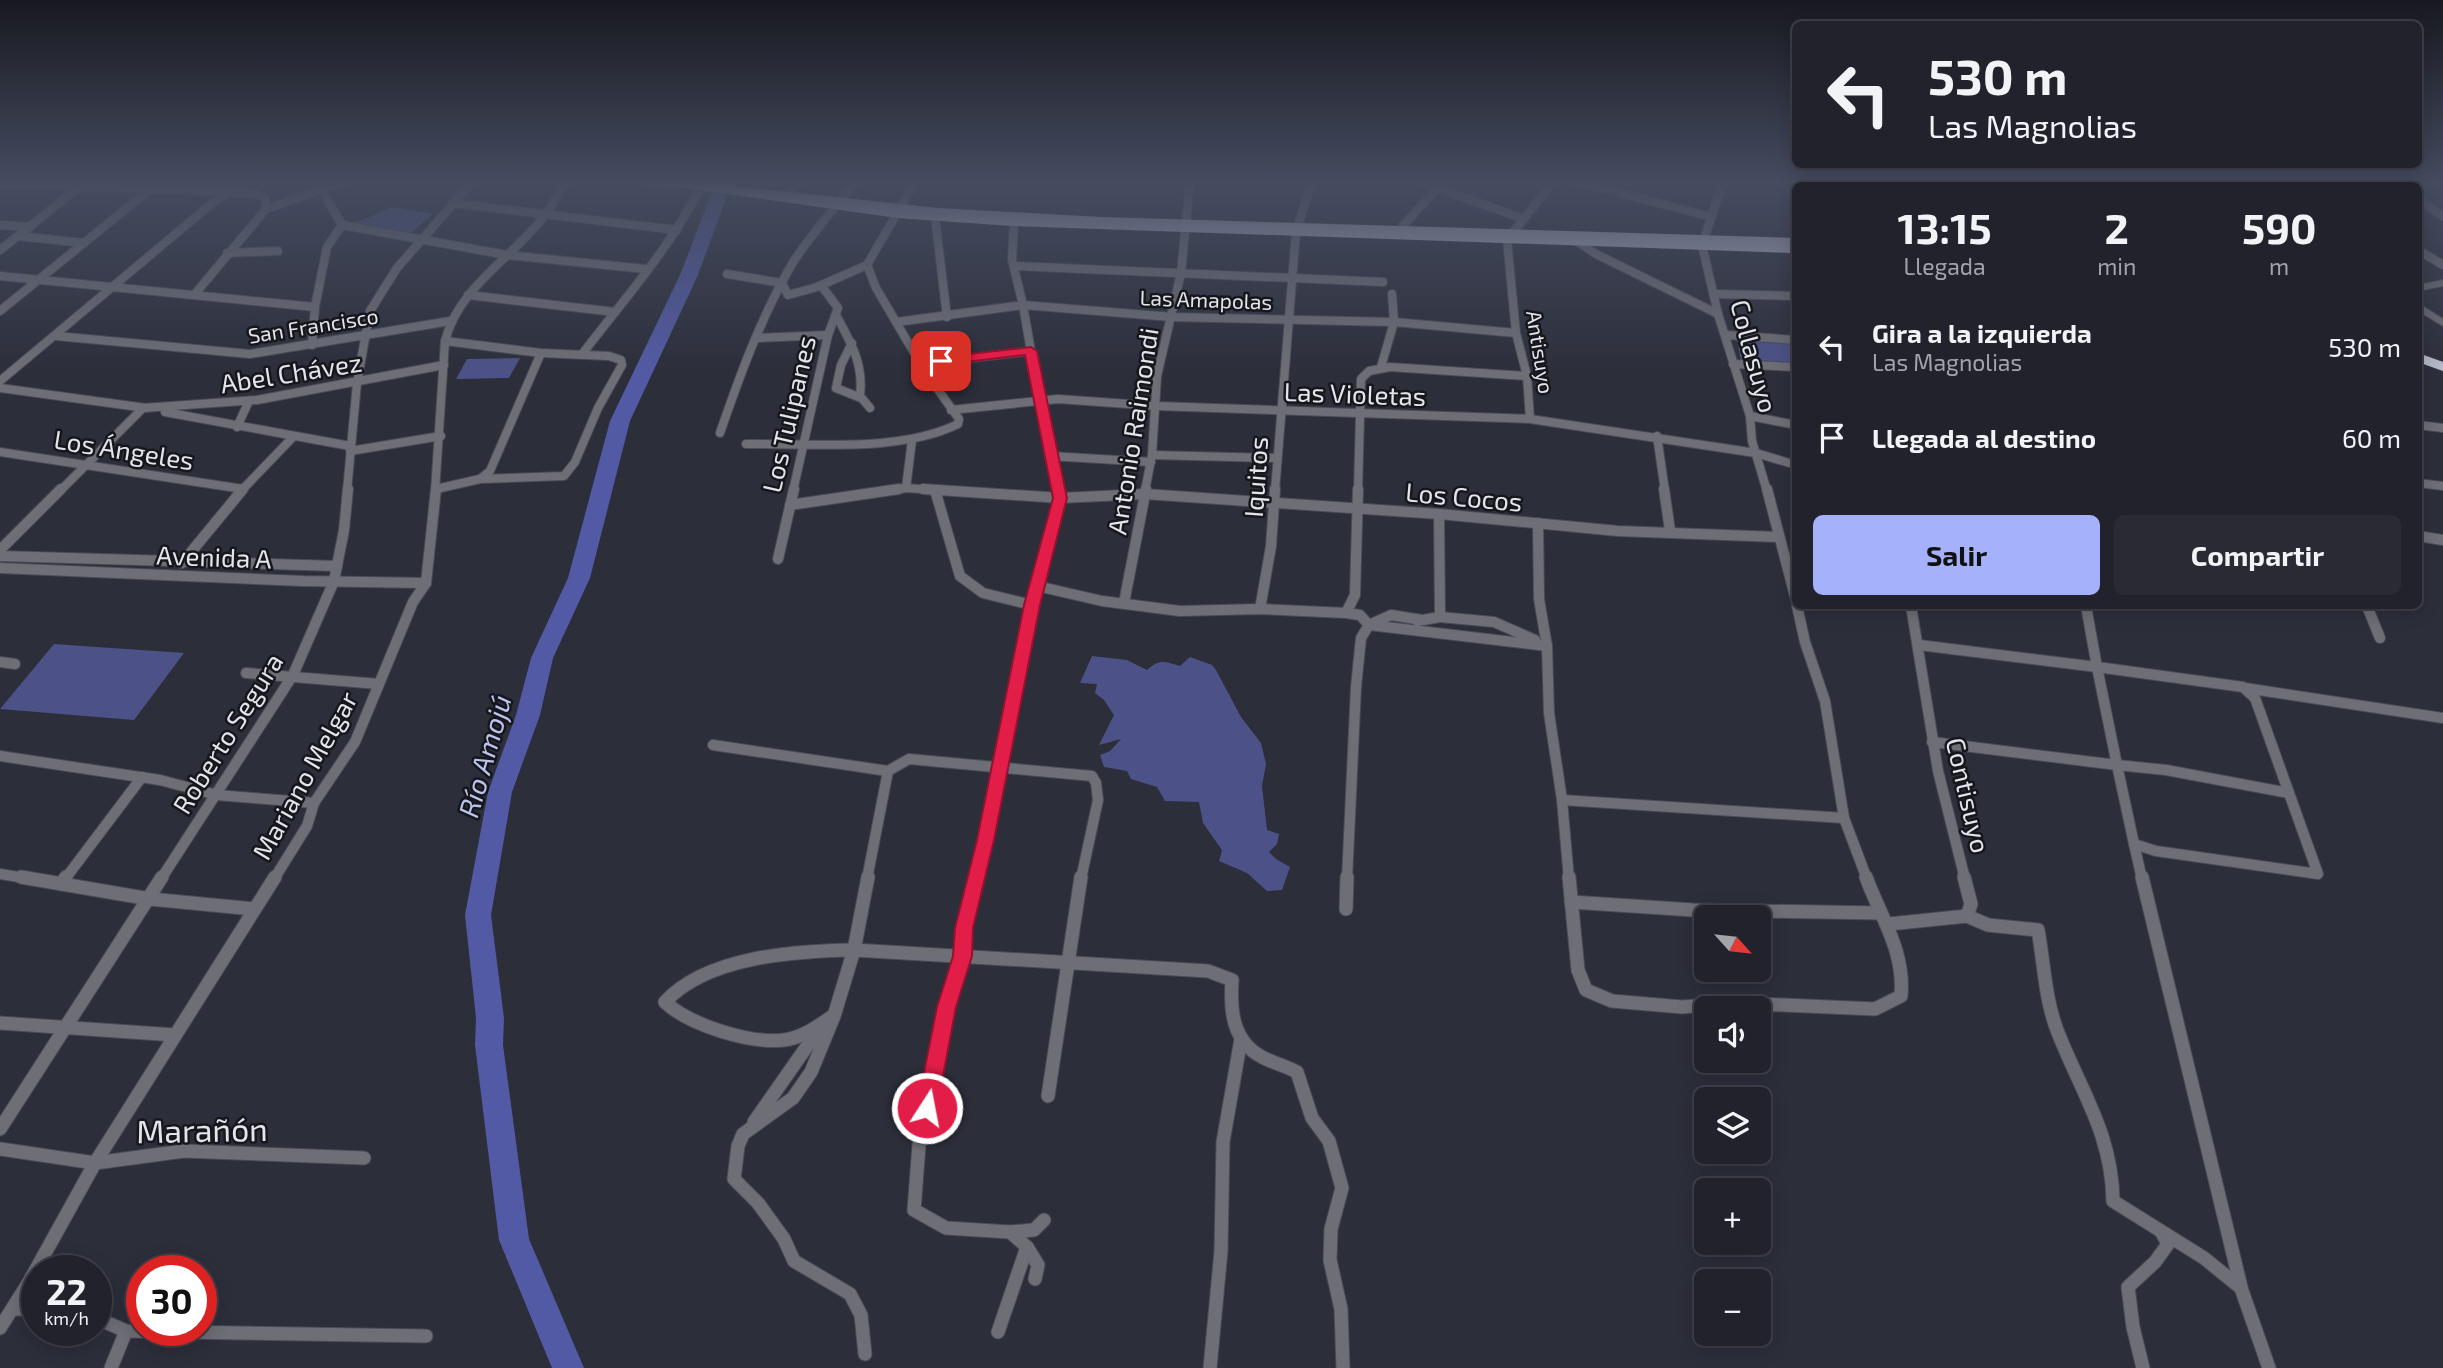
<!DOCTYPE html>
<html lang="es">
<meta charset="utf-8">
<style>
:root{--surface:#21222c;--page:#292a34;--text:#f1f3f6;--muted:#a2a4a9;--line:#3e3f48;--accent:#a6b1fc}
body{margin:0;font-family:"Exo 2",sans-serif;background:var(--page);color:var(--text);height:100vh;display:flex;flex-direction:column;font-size:26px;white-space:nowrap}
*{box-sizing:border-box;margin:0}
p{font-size:23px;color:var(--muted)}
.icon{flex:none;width:38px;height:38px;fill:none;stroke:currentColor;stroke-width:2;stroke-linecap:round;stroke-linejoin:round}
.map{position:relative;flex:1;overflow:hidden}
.side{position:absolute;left:1792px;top:182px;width:630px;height:427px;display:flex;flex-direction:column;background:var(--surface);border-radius:10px;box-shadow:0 4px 18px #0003,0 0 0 2px var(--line)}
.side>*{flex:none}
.guide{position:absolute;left:1792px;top:21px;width:630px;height:147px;border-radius:10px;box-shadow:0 4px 18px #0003,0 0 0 2px var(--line);background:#21222c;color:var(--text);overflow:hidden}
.needle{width:46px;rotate:117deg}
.fabs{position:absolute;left:1694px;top:905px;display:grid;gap:14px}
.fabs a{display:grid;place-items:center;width:77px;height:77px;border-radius:10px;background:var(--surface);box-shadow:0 4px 18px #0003,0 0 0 2px var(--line);font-size:35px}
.speed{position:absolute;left:21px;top:1255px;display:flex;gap:14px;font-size:35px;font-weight:700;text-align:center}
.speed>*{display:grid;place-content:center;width:91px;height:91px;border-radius:50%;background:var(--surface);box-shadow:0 4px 18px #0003,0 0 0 2px var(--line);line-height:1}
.speed small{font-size:18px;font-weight:400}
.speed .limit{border:10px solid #d22;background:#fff;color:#111}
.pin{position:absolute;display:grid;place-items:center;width:60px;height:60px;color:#fff;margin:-30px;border-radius:14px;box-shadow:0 4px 10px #0006}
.me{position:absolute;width:77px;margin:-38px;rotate:11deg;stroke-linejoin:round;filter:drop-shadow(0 0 5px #0008)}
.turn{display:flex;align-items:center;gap:24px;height:147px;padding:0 21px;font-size:32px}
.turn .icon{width:91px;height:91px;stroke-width:2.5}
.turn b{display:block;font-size:49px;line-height:60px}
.eta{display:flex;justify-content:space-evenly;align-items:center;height:119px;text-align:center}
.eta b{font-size:42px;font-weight:700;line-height:49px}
.button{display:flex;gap:14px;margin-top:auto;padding:14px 21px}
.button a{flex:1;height:80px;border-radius:10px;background:var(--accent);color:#111;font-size:28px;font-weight:700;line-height:80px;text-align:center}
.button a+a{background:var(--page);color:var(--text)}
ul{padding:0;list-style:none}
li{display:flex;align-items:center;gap:21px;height:91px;padding:0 21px}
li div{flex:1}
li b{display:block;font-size:26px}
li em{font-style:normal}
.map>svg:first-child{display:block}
.green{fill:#4c5287}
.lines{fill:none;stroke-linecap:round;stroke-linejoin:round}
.river{fill:#535aa5;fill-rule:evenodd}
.minor-far2-casing{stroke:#494b56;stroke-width:10}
.minor-far1-casing{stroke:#494b56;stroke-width:12}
.minor-casing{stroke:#494b56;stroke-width:15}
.tertiary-casing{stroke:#494b56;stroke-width:2}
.trunk-casing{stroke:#494b56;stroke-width:1}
.minor-far2{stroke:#6e6f76;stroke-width:8}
.minor-far1{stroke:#6e6f76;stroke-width:10}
.minor{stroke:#6e6f76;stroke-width:13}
.tertiary{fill:#6e6f76;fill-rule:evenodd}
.trunk{fill:#b9bcca;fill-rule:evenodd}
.route{fill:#e11d48;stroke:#92132f;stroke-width:2}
.labels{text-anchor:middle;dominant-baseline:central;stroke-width:5;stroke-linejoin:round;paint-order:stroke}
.far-street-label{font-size:21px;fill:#e3e4ec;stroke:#16171c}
.street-label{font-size:26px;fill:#e3e4ec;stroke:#16171c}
.water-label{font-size:28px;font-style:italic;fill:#bcc3ed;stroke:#16171c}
.near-street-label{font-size:32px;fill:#e3e4ec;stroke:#16171c}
</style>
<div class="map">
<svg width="2443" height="1368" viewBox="0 0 2443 1368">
<rect width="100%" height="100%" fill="#2c2e3a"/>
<g class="green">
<path d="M 392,207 L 433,214 L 410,234 L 353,224 Z"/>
<path d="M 1737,339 L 1795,343 L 1795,365 L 1741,361 Z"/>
<path d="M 520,358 L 509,378 L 456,379 L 467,359 Z"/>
<path d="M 54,644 L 184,653 L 134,720 L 0,709 Z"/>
<path d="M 1092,656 L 1127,660 L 1147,670 C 1159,659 1165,661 1180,666 L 1190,657 L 1212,665 L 1216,670 L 1241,717 L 1261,743 L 1266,764 L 1262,786 L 1267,830 L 1279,834 L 1277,844 L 1269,852 L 1276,859 L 1290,867 L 1282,890 L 1267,891 L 1247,873 L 1219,861 L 1222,850 L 1203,823 L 1199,802 L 1165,801 L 1157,787 L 1131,779 L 1127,771 L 1104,767 L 1100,755 L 1110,751 L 1121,739 L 1099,745 L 1114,715 L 1104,700 L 1095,693 L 1097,684 L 1080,683 Z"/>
</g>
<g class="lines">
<path class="river" d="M 716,182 L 732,182 L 698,275 L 630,421 L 590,578 L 553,658 L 540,715 L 512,792 L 491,915 L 504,1018 L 503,1045 L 529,1239 L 584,1368 L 552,1368 L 499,1240 L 475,1045 L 476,1018 L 465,915 L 488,792 L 516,715 L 531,658 L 568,578 L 610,421 L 680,275 Z"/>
<g class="minor-far2-casing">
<g id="minor-far2">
<path d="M 317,182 L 342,225"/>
<path d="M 1421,182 L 1524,219"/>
<path d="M 1578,182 L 1712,217"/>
<path d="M 1723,182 L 1702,245 L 1718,314 L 1750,416 L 1752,441 L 1767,491"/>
<path d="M 1805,182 L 1819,186"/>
<path d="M 1982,182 L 1995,186"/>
<path d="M 2374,182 L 2384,186"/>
<path d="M 0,185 C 85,185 170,191 255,193 L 265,198 L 266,209"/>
<path d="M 1880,186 L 1882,182"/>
<path d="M 1957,186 L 1960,182"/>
<path d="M 2069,186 L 2070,182"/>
<path d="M 2327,186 L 2329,182"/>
<path d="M 787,197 L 796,182"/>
<path d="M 2418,199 L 2443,216"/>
<path d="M 452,203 L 677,230"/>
<path d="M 935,217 L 947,317"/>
<path d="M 1014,222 L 1012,260 L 1023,305 L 1049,456 L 1058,491"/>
<path d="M 0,225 L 30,227"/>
<path d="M 342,225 L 507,255 L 646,269"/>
<path d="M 1399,230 L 1442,183"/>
<path d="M 19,236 L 84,243"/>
<path d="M 1578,242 L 1596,254 L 1718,314"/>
<path d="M 0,250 L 83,184"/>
<path d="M 2418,250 L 2443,265"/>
<path d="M 227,253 L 278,251"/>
<path d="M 1014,266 L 1383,282"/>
<path d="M 727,274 L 782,283 L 788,295 L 817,287 L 867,265"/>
<path d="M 0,276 L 315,307"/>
<path d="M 1716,294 L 1796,296"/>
<path d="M 194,295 L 266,209 L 343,182"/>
<path d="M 468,295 L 615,312"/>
<path d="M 0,311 L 159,182"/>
<path d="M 836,315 C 851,343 864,364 860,396 L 870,408"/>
<path d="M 896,322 L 1023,305 L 1172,317 L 1394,322 L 1516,333"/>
<path d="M 1726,335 L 1796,340"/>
<path d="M 56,336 L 250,354 L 450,321"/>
<path d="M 757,338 L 828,335"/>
<path d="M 445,341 L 541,353 L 609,356 L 621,360 L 622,365 L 598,408 L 575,462 L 564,476 L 480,479"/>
<path d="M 852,343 L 841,365 L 836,388 L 861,398"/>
<path d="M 312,345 L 315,307 L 327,247 L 342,225"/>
<path d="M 583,353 C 625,298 673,245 703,182"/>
<path d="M 919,364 L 1031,351"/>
<path d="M 1733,364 L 1796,367"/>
<path d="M 1381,367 L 1394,322 L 1392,294"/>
<path d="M 0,381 L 210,205 L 225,193 L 248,182"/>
<path d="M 0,388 L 146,408"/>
<path d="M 951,410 L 1058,399 L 1157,406 L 1530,419 L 1756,453 L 1796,465"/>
<path d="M 165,412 L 350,446"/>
<path d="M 1750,416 L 1796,425"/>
<path d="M 1530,419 L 1527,376 L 1516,333 L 1507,240 L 1553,182"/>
<path d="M 2418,425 L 2443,428"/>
<path d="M 237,427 L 249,401"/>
<path d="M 720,433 C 740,375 761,317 792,264 C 810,235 834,210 854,182"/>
<path d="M 1657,436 L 1665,491"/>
<path d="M 746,444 C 811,443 899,453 958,424 L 959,419 L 926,373 L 876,288 L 867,265 L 915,182"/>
<path d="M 350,451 L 441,436"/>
<path d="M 0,452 L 243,489"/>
<path d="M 1152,455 L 1276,458"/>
<path d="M 1049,456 L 1151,462"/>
<path d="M 2418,483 L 2443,486"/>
<path d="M 906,488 L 912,440"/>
<path d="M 436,489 L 480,479 L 490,471 L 541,353"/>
<path d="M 60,491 L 143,408 L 257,400 L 444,365"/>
<path d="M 241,491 L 293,437"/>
<path d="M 347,491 L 357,383 L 370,311 L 397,268 L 472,182"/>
<path d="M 435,491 L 445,341 C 459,286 513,258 545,215 C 553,205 559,193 565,182"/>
<path d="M 793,491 L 828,335 L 838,308 L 821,285"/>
<path d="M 887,491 L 906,488 L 950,491"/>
<path d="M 1145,491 L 1152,455 L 1157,376 L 1181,273 L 1190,182"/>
<path d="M 1275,491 L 1296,232 L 1312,182"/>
<path d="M 1358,491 L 1361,379 L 1369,371 L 1390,367 L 1527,376"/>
</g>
</g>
<g class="minor-far1-casing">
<g id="minor-far1">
<path d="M 923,489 L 1060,498 L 1145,494 L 1439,514 L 1618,531 L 1778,537"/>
<path d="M 1664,489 L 1670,531"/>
<path d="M 1767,489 L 1796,600"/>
<path d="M 935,490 L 960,576 L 983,593 L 1032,605"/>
<path d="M 790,505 L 899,489"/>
<path d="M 1538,523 L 1539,599 L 1547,646 L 1549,713 L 1562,800 L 1569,879"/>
<path d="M 2418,536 L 2443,540"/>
<path d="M 0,550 L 61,489"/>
<path d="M 0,556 L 337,566"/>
<path d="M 778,559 L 794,489"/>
<path d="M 182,563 L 243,489"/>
<path d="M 0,568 L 303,581 L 426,583"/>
<path d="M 1037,586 L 1102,601 L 1180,611 L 1260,609 L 1346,613 L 1360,615 L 1369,625 L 1547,646"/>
<path d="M 1124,603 L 1146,489"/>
<path d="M 1797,606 L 1805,642 L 1825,701 L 1844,818 L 1867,879"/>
<path d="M 1911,606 L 1938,771 L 1965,879"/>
<path d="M 2367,606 L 2380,638"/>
<path d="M 1260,609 L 1271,546 L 1275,489"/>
<path d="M 1346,613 L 1355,595 L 1358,489"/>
<path d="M 1440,617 L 1494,622 L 1535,640"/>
<path d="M 1417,621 L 1440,617 L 1439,514"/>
<path d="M 1919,645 L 2097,667 L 2117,765 L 2166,770 L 2289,793"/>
<path d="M 0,662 L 15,664"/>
<path d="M 246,673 L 379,684"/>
<path d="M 2245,688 L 2443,718"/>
<path d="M 1932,742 L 2117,765 L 2134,844 L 2156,851 L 2318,874 L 2255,698 L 2243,687 L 2097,667 L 2086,606"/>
<path d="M 713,745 L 888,771"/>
<path d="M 0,756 L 160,780 L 217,795 L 314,803"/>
<path d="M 1562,800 L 1844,818"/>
<path d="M 2134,844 L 2142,879"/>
<path d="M 0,874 L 31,879"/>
<path d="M 65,879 L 142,777"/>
<path d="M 161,879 L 293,675 L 334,581 L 344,530 L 348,489"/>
<path d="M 274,879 L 307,826 L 314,803 L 355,742 L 413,602 L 426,583 L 436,489"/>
<path d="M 867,879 L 888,771 L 909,759 L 1092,776 L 1096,783 L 1098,800 L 1081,879"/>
<path d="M 976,879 L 1032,605 L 1060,498 L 1058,489"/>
<path d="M 1347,879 L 1356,687 L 1361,638 L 1369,625 L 1391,615 L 1422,620"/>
</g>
</g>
<g class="minor-casing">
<g id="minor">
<path d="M 21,877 L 150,899 L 254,909"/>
<path d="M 976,877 L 964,928 L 962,956 L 942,1023 L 919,1145 L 914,1210 L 946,1228 L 1010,1232 L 1034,1230 L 1044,1220"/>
<path d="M 1569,877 L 1578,970 L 1586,990 L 1612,1001 L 1682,1007 L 1735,1003 L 1875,1009 L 1901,996 C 1905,951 1881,918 1866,877"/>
<path d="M 2142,877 L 2241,1287"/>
<path d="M 61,884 L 66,877"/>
<path d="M 1571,902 L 1693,910 L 1879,913"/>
<path d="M 1346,909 L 1347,877"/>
<path d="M 1967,916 L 1988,925 L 2038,930 C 2044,963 2045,999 2057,1030 C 2080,1090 2112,1133 2113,1201 L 2204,1258 L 2241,1288 L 2269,1368"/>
<path d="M 1889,924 L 1967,916 L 1971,904 L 1964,877"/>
<path d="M 833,1016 C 818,1026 802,1038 784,1040 C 750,1044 689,1025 665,1002 C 707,956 796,951 854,950 L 1208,971 L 1232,980 C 1230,1010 1232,1041 1262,1057 C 1273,1063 1286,1066 1297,1072 L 1312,1118 L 1329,1141 L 1342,1188 L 1331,1229 L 1330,1260 L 1341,1309 L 1343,1368"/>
<path d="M 0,1023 L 175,1035"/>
<path d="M 1048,1096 L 1081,877"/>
<path d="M 754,1122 L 810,1042 L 825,1026"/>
<path d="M 0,1129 L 162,877"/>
<path d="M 0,1149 L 95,1163 L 184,1151 L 364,1158"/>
<path d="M 1010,1232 L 1027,1247 L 1038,1265 L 1035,1279"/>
<path d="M 12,1309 L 37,1309"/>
<path d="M 96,1318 L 126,1331 L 426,1336"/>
<path d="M 0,1328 L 29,1282 L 95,1163 L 275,877"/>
<path d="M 998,1332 L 1027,1247"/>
<path d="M 865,1354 L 861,1315 L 850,1294 L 794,1261 L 784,1239 L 758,1203 L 734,1179 L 738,1146 L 743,1134 L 793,1098 L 811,1072 L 834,1016 L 854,950 L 868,877"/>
<path d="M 111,1368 L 126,1331"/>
<path d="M 1210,1368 L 1221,1251 L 1223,1142 L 1241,1039"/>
<path d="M 2143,1368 L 2133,1327 L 2128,1287 L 2155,1262 L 2168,1244 L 2162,1233"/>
</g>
</g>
<g class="tertiary-casing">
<g id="tertiary">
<path d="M 2134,182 L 2146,182 L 2153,186 L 2140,186 Z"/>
<path d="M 2153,182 L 2165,182 L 2172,186 L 2159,186 Z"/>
<path d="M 2443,280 L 2443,286 L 2418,291 L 2418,285 Z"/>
<path d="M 2418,303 L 2443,319 L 2443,326 L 2418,311 Z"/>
</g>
</g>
<g class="trunk-casing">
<g id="trunk">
<path d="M 643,182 L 698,182 L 937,208 L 1100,217 L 1796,238 L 1796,253 L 1014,226 L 898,218 L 678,187 L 649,186 Z"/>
<path d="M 2418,353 L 2443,362 L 2443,371 L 2418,362 Z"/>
</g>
</g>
<use href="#minor-far2" class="minor-far2"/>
<use href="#minor-far1" class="minor-far1"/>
<use href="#minor" class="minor"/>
<use href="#tertiary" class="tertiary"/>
<use href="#trunk" class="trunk"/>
</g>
<linearGradient id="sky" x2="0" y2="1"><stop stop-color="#181920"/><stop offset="0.49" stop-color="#454c60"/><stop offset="1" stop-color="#454c60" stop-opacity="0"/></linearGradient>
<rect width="2443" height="373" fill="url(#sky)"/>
<path class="route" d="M 1031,347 L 1037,351 L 1067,498 L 1040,605 L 994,840 L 973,928 L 972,956 L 956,1007 L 937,1108 L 934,1115 L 927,1117 L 920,1115 L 917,1108 L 937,1007 L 953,956 L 955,928 L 977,840 L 1024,605 L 1053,498 L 1025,355 L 941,365 L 935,361 L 941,357 Z"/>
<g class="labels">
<g class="far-street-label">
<text transform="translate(1206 299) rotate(2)">Las Amapolas</text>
<text transform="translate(313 325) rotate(-9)">San Francisco</text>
<text transform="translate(1541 352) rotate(81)">Antisuyo</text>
</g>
<g class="street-label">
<text transform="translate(1755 356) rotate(75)">Collasuyo</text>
<text transform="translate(291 372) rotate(-9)">Abel Chávez</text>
<text transform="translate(1355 393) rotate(2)">Las Violetas</text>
<text transform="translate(788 414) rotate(-77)">Los Tulipanes</text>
<text transform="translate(1132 431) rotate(-81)">Antonio Raimondi</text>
<text transform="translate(124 449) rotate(9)">Los Ángeles</text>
<text transform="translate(1255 477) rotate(-86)">Iquitos</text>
<text transform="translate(1464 496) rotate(5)">Los Cocos</text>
<text transform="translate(214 556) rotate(2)">Avenida A</text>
<text transform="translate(227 733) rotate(-58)">Roberto Segura</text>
<text transform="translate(304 775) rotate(-61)">Mariano Melgar</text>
<text transform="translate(1969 795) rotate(77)">Contisuyo</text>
</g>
<g class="water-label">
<text transform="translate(484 756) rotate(-74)">Río Amojú</text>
</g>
<g class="near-street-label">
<text transform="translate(202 1129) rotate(-1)">Marañón</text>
</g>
</g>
</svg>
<div class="fabs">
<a><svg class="needle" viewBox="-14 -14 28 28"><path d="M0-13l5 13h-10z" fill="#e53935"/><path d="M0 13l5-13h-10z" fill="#a2a4a9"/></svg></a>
<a><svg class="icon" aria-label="sound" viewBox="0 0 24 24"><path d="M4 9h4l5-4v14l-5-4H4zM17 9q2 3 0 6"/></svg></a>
<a><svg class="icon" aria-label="layers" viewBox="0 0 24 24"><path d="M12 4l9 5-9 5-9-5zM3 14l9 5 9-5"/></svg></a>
<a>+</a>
<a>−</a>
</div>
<div class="speed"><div>22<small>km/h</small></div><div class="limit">30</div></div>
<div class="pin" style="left:941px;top:361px;background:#d93025"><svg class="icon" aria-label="arrive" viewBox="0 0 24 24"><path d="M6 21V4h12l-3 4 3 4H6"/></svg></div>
<svg class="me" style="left:927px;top:1108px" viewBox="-20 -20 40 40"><circle r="17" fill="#e11d48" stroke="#fff" stroke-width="3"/><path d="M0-11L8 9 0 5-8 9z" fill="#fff"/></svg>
<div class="guide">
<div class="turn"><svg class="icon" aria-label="left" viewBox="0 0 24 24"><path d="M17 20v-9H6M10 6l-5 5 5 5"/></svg><div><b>530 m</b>Las Magnolias</div></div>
</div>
<section class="side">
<div class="eta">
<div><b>13:15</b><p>Llegada</p></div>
<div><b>2</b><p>min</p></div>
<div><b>590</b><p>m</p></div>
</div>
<ul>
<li><svg class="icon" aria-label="left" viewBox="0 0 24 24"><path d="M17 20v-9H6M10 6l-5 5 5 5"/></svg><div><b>Gira a la izquierda</b><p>Las Magnolias</p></div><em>530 m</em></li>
<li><svg class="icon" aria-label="arrive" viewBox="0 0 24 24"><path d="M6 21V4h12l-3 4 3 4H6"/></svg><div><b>Llegada al destino</b></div><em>60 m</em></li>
</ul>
<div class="button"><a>Salir</a><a>Compartir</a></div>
</section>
</div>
